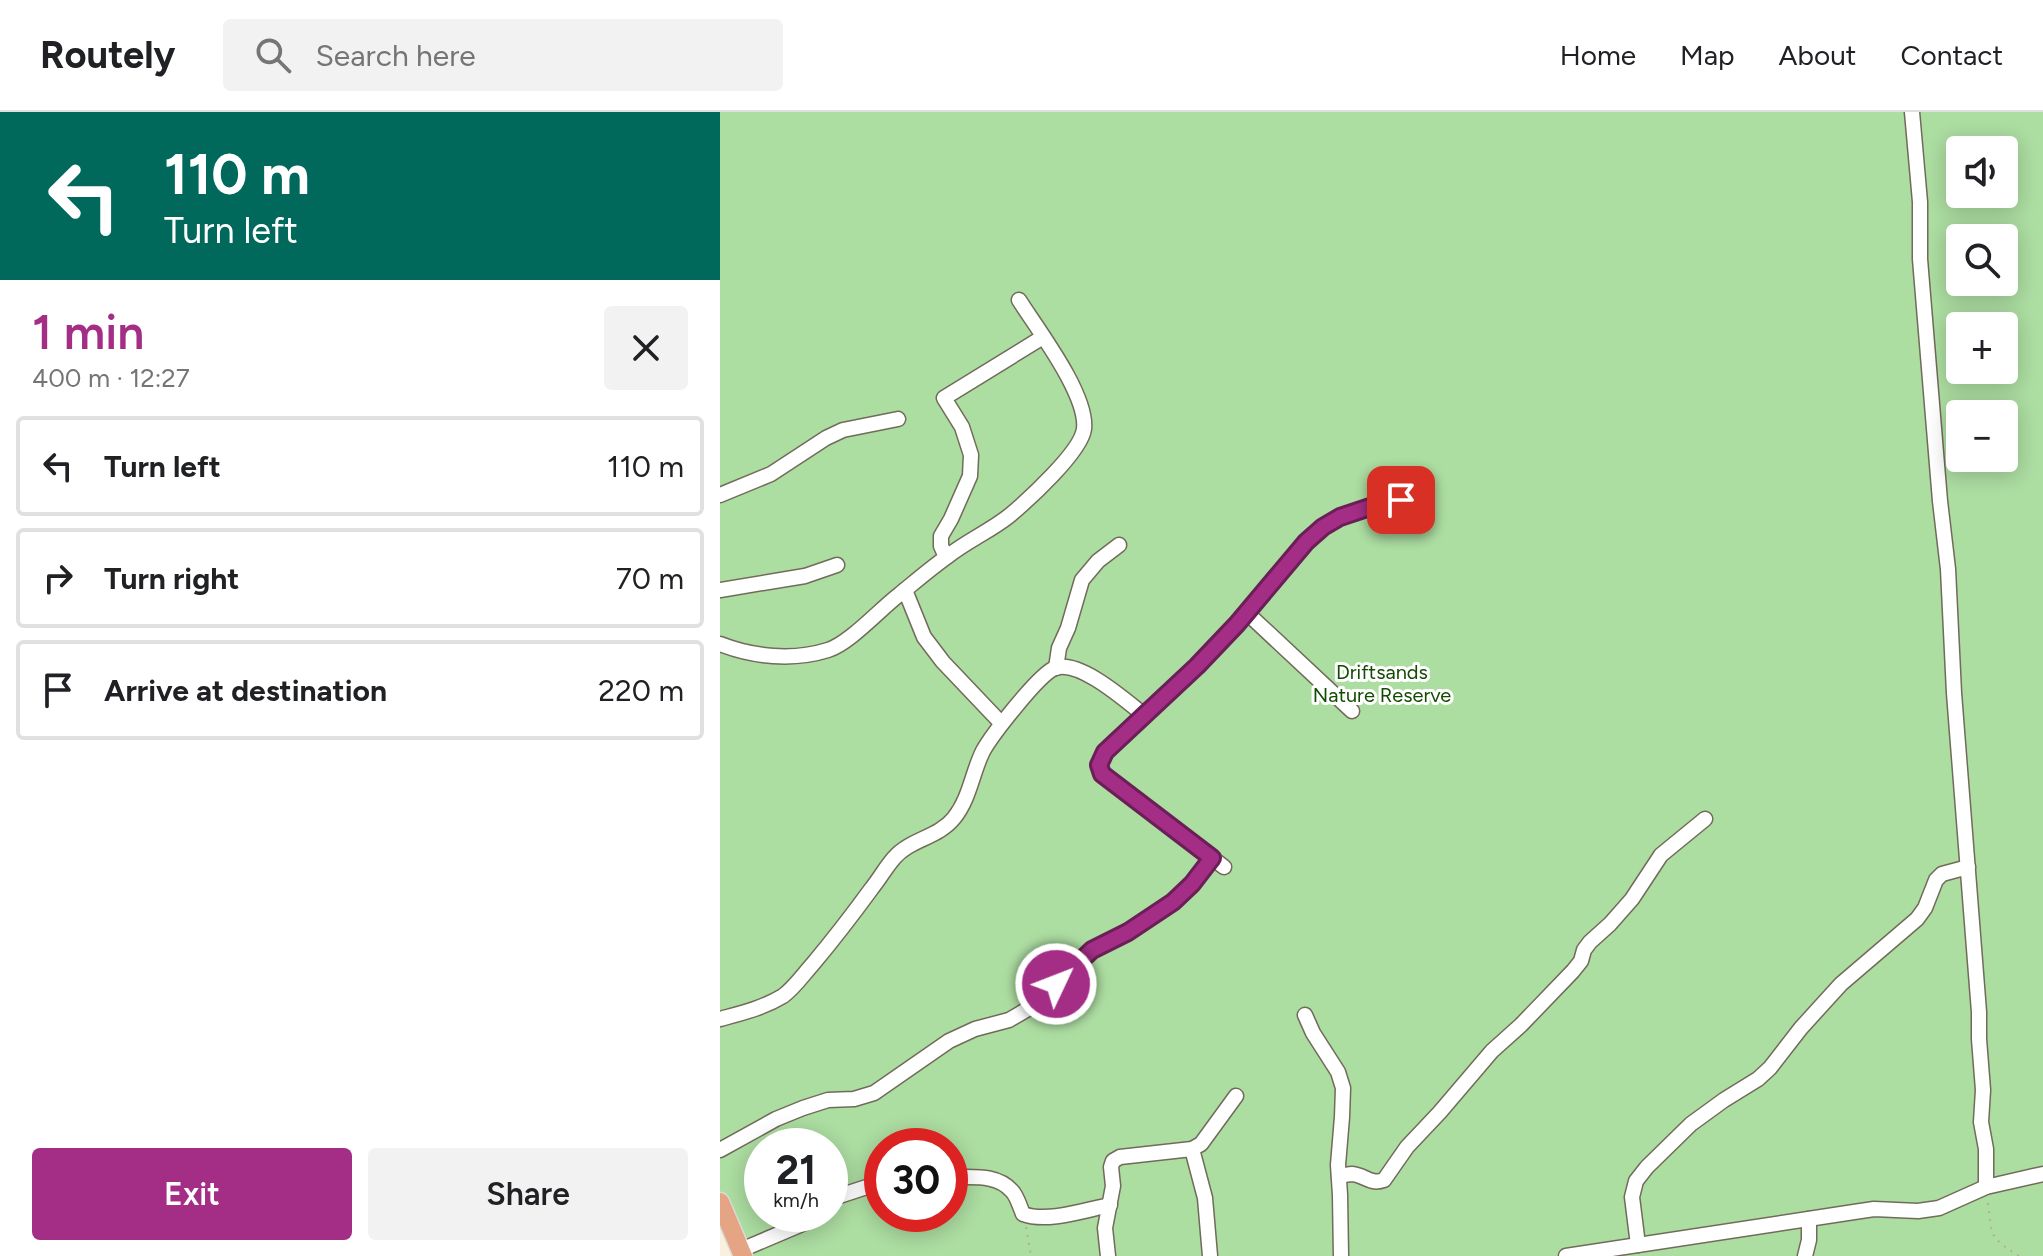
<!DOCTYPE html>
<meta charset="utf-8">
<style>
:root{--surface:#fff;--page:#f2f2f2;--text:#202124;--muted:#757577;--line:#e0e0e0;--accent:#a42e86}
body{margin:0;font-family:Figtree,sans-serif;background:var(--page);color:var(--text);height:100vh;display:flex;flex-direction:column;font-size:30px;white-space:nowrap}
*{box-sizing:border-box;margin:0}
p{font-size:26px;color:var(--muted)}
.icon{flex:none;width:44px;height:44px;fill:none;stroke:currentColor;stroke-width:2;stroke-linecap:round;stroke-linejoin:round}
.map{position:relative;flex:1;overflow:hidden}
.sheet{display:flex;flex-direction:column;background:var(--surface);width:720px}
.sheet>*{flex:none}
.banner{background:#00695c;color:#fff;overflow:hidden}
.tools{position:absolute;left:1226px;top:24px;display:grid;gap:16px}
.tools a{display:grid;place-items:center;width:72px;height:72px;border-radius:8px;background:var(--surface);box-shadow:0 4px 20px #0003;font-size:40px}
.speed{position:absolute;left:24px;top:1016px;display:flex;gap:16px;font-size:40px;font-weight:700;text-align:center}
.speed>*{display:grid;place-content:center;width:104px;height:104px;border-radius:50%;background:var(--surface);box-shadow:0 4px 20px #0003;line-height:1}
.speed small{font-size:20px;font-weight:400}
.speed .limit{border:12px solid #d22;background:#fff;color:#111}
.pin{position:absolute;display:grid;place-items:center;width:68px;height:68px;color:#fff;margin:-34px;border-radius:16px;box-shadow:0 4px 12px #0006}
.me{position:absolute;width:88px;margin:-44px;rotate:47deg;stroke-linejoin:round;filter:drop-shadow(0 0 6px #0008)}
.turn{display:flex;align-items:center;gap:28px;height:168px;padding:0 32px;font-size:36px}
.turn .icon{width:104px;height:104px;stroke-width:2.5}
.turn b{display:block;font-size:56px;line-height:68px}
.round{display:grid;place-items:center;flex:none;width:84px;height:84px;border-radius:8px;background:var(--page)}
.head{display:flex;align-items:center;justify-content:space-between;height:136px;padding:0 32px}
h1{font-size:48px;font-weight:600;line-height:60px;color:var(--accent)}
.primary-button{display:flex;gap:16px;margin-top:auto;padding:16px 32px}
.primary-button a{flex:1;height:92px;border-radius:8px;background:var(--accent);color:#fff;font-size:32px;font-weight:600;line-height:92px;text-align:center}
.primary-button a+a{background:var(--page);color:var(--text)}
ul{padding:0;list-style:none}
li{display:flex;align-items:center;gap:24px;height:100px;margin:0 16px 12px;padding:0 16px;border:4px solid var(--line);border-radius:8px}
li div{flex:1}
li b{display:block;font-size:30px}
li em{font-style:normal}
header{display:flex;align-items:center;gap:48px;box-sizing:border-box;height:112px;padding:0 40px;background:var(--surface);border-bottom:2px solid var(--line)}
header strong{font-size:38px}
nav{display:flex;gap:44px;margin-inline-start:auto;font-size:28px}
.search{width:560px;height:72px;background:var(--page);display:flex;align-items:center;gap:20px;box-sizing:border-box;padding:0 28px;border-radius:8px;color:var(--muted);font-size:30px}
main{display:flex;flex:1;min-height:0}
.map>svg:first-child{display:block}
.green{fill:#acdda1;fill-rule:evenodd}
.lines{fill:none;stroke-linecap:round;stroke-linejoin:round}
.minor-casing{stroke:#726b5b;stroke-width:17}
.major-casing{stroke:#dbdbda;stroke-width:21}
.path{stroke:#b3ad9e;stroke-width:2;stroke-dasharray:2 6;stroke-linecap:butt}
.minor{stroke:#fff;stroke-width:14}
.major{stroke:#e5a484;stroke-width:18}
.route-casing{stroke:#6b1e57;stroke-width:20}
.route{stroke:#a42e86;stroke-width:14}
.labels{text-anchor:middle;dominant-baseline:central;stroke-width:6;stroke-linejoin:round;paint-order:stroke}
.park-label{font-size:20px;fill:#134b02;stroke:#fff}
</style>
<header>
<strong>Routely</strong>
<div class="search"><svg class="icon" aria-label="search" viewBox="0 0 24 24"><circle cx="10" cy="10" r="6"/><path d="M15 15l6 6"/></svg>Search here</div>
<nav><a>Home</a><a>Map</a><a>About</a><a>Contact</a></nav>
</header>
<main>
<section class="sheet">
<div class="banner">
<div class="turn"><svg class="icon" aria-label="left" viewBox="0 0 24 24"><path d="M17 20v-9H6M10 6l-5 5 5 5"/></svg><div><b>110 m</b>Turn left</div></div>
</div>
<div class="head"><div><h1>1 min</h1><p>400 m · 12:27</p></div><a class="round"><svg class="icon" aria-label="close" viewBox="0 0 24 24"><path d="M6 6l12 12M18 6L6 18"/></svg></a></div>
<ul>
<li><svg class="icon" aria-label="left" viewBox="0 0 24 24"><path d="M17 20v-9H6M10 6l-5 5 5 5"/></svg><div><b>Turn left</b></div><em>110 m</em></li>
<li><svg class="icon" aria-label="right" viewBox="0 0 24 24"><path d="M7 20v-9h11M14 6l5 5-5 5"/></svg><div><b>Turn right</b></div><em>70 m</em></li>
<li><svg class="icon" aria-label="arrive" viewBox="0 0 24 24"><path d="M6 21V4h12l-3 4 3 4H6"/></svg><div><b>Arrive at destination</b></div><em>220 m</em></li>
</ul>
<div class="primary-button"><a>Exit</a><a>Share</a></div>
</section>
<div class="map">
<svg width="1323" height="1144" viewBox="0 0 1323 1144">
<rect width="100%" height="100%" fill="#f9f1df"/>
<path class="green" d="M 0,0 L 1323,0 L 1323,1144 L 21,1144 L 0,1095 ZM 1240,38 L 1284,38 L 1284,82 L 1240,82 ZM 1240,126 L 1284,126 L 1284,170 L 1240,170 ZM 1240,214 L 1284,214 L 1284,258 L 1240,258 ZM 1240,302 L 1284,302 L 1284,346 L 1240,346 ZM 42,1034 L 110,1034 L 110,1102 L 42,1102 ZM 162,1034 L 230,1034 L 230,1102 L 162,1102 Z"/>
<g class="lines">
<g class="minor-casing">
<g id="minor">
<path d="M 1192,0 L 1200,90 L 1200,147 L 1220,389 L 1228,457 L 1234,581 L 1259,900 L 1259,927 L 1263,978 L 1261,1010 L 1266,1037 L 1266,1075"/>
<path d="M 0,383 L 51,362 L 106,326 L 123,318 L 178,307"/>
<path d="M 226,445 L 221,434 L 221,424 L 231,407 L 250,364 L 251,343 L 242,315 L 224,286 L 323,225"/>
<path d="M 0,478 L 85,464 L 117,453"/>
<path d="M 185,478 L 204,525 L 223,550 L 281,611"/>
<path d="M 526,500 L 632,599"/>
<path d="M 0,532 C 33,545 73,549 108,538 C 130,531 160,497 180,482 C 196,469 211,456 228,444 C 247,429 270,419 289,404 C 308,388 361,340 364,317 C 368,283 318,218 299,188"/>
<path d="M 336,556 L 339,536 L 348,516 L 362,468 L 378,449 L 399,433"/>
<path d="M 504,755 L 382,662 L 379,653 L 385,640 L 477,554 L 517,512 L 586,430 L 603,415 L 620,405 L 653,394 L 681,388"/>
<path d="M 585,903 L 593,921 L 618,960 L 623,976 L 622,1005 L 618,1053 L 620,1083 L 621,1144"/>
<path d="M 0,907 C 22,901 43,896 63,884 C 74,876 83,863 92,853 C 113,828 133,802 152,776 C 160,766 166,755 174,746 C 190,727 218,726 234,706 C 250,686 252,661 263,639 C 272,623 319,562 335,556 C 359,547 405,588 424,603"/>
<path d="M 472,1037 L 485,1086 L 490,1144"/>
<path d="M 0,1038 L 56,1007 L 83,996 L 108,988 L 134,987 L 154,981 L 229,929 L 255,917 L 289,908 L 313,894 L 372,838 L 408,820 L 453,790 L 472,772 L 492,746"/>
<path d="M 619,1064 C 621,1064 629,1062 632,1062 C 645,1063 650,1073 664,1068 L 687,1035 L 720,1000 L 772,939 L 801,913 L 853,859 L 861,849 L 864,838 L 870,830 L 890,812 L 912,787 L 941,743 L 985,707"/>
<path d="M 230,1065 C 251,1066 276,1061 292,1079 C 297,1084 300,1095 303,1102 C 327,1111 365,1098 390,1093"/>
<path d="M 110,1087 L 162,1070"/>
<path d="M 918,1133 L 912,1085 L 916,1069 L 927,1055 L 971,1012 L 1004,988 L 1038,967 L 1050,956 L 1081,916 L 1121,872 L 1197,807 L 1205,796 L 1216,768 L 1222,762 L 1248,755"/>
<path d="M 21,1138 L 87,1110 L 92,1102"/>
<path d="M 388,1144 L 385,1116 L 393,1074 L 391,1055 L 393,1049 L 400,1045 L 472,1037 L 481,1032 L 516,984"/>
<path d="M 846,1144 L 1134,1100 L 1154,1097 L 1198,1099 L 1219,1096 L 1266,1075 L 1323,1062"/>
<path d="M 1085,1144 L 1089,1128 L 1089,1107"/>
</g>
</g>
<g class="major-casing">
<path id="major" d="M 0,1090 L 23,1144"/>
</g>
<g class="path">
<path d="M 1268,1091 C 1272,1125 1269,1125 1299,1144"/>
<path d="M 306,1115 L 311,1144"/>
</g>
<use href="#minor" class="minor"/>
<use href="#major" class="major"/>
</g>
<g class="lines">
<g class="route-casing">
<path id="route" d="M 336,872 L 372,838 L 408,820 L 453,790 L 472,772 L 492,746 L 382,662 L 379,653 L 385,640 L 477,554 L 517,512 L 586,430 L 603,415 L 620,405 L 653,394 L 681,388"/>
</g>
<use href="#route" class="route"/>
</g>
<g class="labels">
<g class="park-label">
<text x="662" y="560">Driftsands<tspan x="662" dy="23">Nature Reserve</tspan></text>
</g>
</g>
</svg>
<div class="tools">
<a><svg class="icon" aria-label="sound" viewBox="0 0 24 24"><path d="M4 9h4l5-4v14l-5-4H4zM17 9q2 3 0 6"/></svg></a>
<a><svg class="icon" aria-label="search" viewBox="0 0 24 24"><circle cx="10" cy="10" r="6"/><path d="M15 15l6 6"/></svg></a>
<a>+</a>
<a>−</a>
</div>
<div class="speed"><div>21<small>km/h</small></div><div class="limit">30</div></div>
<div class="pin" style="left:681px;top:388px;background:#d93025"><svg class="icon" aria-label="arrive" viewBox="0 0 24 24"><path d="M6 21V4h12l-3 4 3 4H6"/></svg></div>
<svg class="me" style="left:336px;top:872px" viewBox="-20 -20 40 40"><circle r="17" fill="#a42e86" stroke="#fff" stroke-width="3"/><path d="M0-11L8 9 0 5-8 9z" fill="#fff"/></svg>
</div>
</main>
